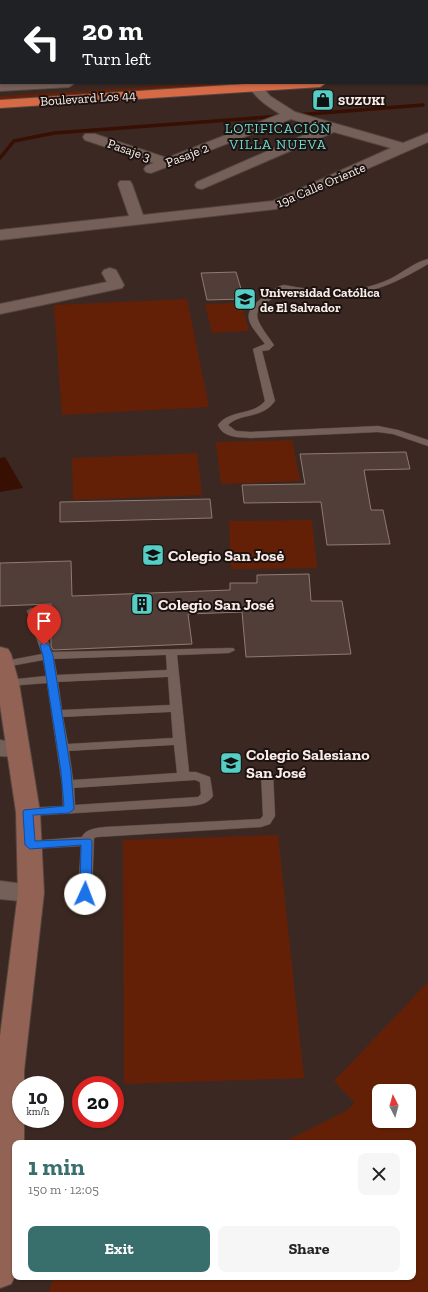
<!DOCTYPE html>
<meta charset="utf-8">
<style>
:root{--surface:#fff;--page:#f6f6f6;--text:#202124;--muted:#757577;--accent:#386f6c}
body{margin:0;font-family:"Zilla Slab",serif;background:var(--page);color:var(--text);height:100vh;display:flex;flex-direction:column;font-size:15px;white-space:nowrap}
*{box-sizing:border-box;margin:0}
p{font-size:13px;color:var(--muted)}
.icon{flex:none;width:22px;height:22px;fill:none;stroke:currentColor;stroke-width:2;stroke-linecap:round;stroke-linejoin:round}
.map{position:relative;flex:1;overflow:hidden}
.side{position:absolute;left:12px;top:1140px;width:404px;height:140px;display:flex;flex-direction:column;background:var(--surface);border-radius:8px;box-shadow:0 1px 3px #0004}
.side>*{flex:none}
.hud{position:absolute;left:0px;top:0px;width:428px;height:84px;box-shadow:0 1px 3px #0004;background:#202124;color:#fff;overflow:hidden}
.needle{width:26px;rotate:354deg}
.tools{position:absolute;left:372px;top:1084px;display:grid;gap:8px}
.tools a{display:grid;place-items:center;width:44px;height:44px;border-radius:8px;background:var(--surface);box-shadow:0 1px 3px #0004;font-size:20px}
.speed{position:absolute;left:12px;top:1076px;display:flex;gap:8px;font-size:20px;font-weight:700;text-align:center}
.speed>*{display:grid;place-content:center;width:52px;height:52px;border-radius:50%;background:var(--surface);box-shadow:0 1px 3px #0004;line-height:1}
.speed small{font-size:10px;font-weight:400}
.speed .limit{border:6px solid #d22;background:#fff;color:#111}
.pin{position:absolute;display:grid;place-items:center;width:34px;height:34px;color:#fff;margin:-41px -17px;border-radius:50% 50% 50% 0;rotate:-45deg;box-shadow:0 0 4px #0007}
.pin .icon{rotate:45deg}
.me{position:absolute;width:44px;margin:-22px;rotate:2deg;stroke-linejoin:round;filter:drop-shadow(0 0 3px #0008)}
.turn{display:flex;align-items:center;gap:14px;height:84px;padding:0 16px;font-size:18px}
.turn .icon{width:52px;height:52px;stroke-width:2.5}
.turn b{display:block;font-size:28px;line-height:34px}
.round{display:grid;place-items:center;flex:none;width:42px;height:42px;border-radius:8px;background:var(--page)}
.head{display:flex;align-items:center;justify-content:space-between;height:68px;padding:0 16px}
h1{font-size:24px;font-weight:700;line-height:30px;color:var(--accent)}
.button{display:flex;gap:8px;margin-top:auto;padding:8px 16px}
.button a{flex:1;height:46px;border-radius:8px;background:var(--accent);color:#fff;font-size:16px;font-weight:700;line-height:46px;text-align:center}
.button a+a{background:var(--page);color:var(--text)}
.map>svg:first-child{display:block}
.green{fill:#642007;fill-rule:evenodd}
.water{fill:#380f03}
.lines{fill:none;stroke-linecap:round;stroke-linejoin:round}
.stream{stroke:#380f03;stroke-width:3.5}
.building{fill:#523e38;stroke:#907a72}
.lane-casing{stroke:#554640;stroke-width:1}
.street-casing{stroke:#554640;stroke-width:2}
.secondary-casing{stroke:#554640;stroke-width:2}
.highway-casing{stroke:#554640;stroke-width:2}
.lane{fill:#756059;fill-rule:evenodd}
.street{fill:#756059;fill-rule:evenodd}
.secondary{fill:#926354;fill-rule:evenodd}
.highway{fill:#d66a47;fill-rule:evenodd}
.route{fill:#1a73e8;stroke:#114b97}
.labels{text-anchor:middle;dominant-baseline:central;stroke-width:4;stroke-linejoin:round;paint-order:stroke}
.far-street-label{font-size:13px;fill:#faede9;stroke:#1c1311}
.far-poi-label{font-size:13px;font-weight:bold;fill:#faede9;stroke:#1c1311;text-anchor:start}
.far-neighbourhood-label{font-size:14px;letter-spacing:1px;fill:#6dd8d0;stroke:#1c1311}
.poi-label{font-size:16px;font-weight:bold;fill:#faede9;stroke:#1c1311;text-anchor:start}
</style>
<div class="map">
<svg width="428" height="1292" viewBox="0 0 428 1292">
<rect width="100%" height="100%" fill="#3b2822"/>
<g class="green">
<path d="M 212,83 L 285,83 L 0,102 L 0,96 Z"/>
<path d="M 187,299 L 209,407 L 62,415 L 54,305 Z"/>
<path d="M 241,303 L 249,331 L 212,333 L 205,304 Z"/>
<path d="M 292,440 L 300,481 L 221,484 L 216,442 Z"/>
<path d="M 197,453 L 202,495 L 73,500 L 72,458 Z"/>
<path d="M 312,520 L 317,568 L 231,569 L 229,521 Z"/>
<path d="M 278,835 L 304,1078 L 124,1084 L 123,840 Z"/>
<path d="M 428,982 L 428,1292 L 49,1292 L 53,1277 L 413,1277 L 413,1143 L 282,1143 L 348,1110 L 354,1102 L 334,1081 ZM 379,1091 L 409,1091 L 409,1121 L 379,1121 Z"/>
</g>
<path class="water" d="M 5,457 L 23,488 L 0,492 L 0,458 Z"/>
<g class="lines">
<g class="stream">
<path d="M 296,115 L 423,105"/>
<path d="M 0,158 L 14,141 L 54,133 L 282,116"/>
</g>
</g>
<g class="building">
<path d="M 236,272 L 244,299 L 207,300 L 201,273 Z"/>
<path d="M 406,452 L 410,469 L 364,470 L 371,510 L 383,510 L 390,544 L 327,545 L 321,502 L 244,503 L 242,485 L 305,484 L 300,454 Z"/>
<path d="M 210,499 L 212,518 L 60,522 L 60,502 Z"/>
<path d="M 71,561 L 72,596 L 230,590 L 230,583 L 257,583 L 257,575 L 309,574 L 311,601 L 342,601 L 351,654 L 246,657 L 242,612 L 188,614 L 192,644 L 53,650 L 51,646 L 51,604 L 0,606 L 0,563 Z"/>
</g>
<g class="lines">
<g class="lane-casing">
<g id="lane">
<path d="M 428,259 L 428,264 C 376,295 345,302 285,290 C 251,313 249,310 274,345 L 269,350 L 262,351 L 275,401 C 261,420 241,412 228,425 L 236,431 L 250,432 L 378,426 L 398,430 L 428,440 L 428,446 L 393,434 L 378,432 L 250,438 C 239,437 223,438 218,425 C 230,409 253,416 265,401 L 253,349 L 265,344 C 249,323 238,314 265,296 C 271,292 277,286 284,285 C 321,292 355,295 390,279 C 402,273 415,262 428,259 Z"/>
<path d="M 32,608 L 37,611 L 52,652 L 233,648 L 235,650 L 229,653 L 177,655 L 189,772 L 196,772 L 210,777 L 213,796 C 208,804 199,805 190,806 L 28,816 L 24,815 L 22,812 L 24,809 L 28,808 L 63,806 L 62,784 L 47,683 L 8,686 L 2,683 L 8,680 L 46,676 L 43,660 L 0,668 L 0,662 L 42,654 L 27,611 ZM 166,655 L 167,670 L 57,675 L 54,659 ZM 168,677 L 170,705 L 62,710 L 58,682 ZM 171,712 L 173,738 L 68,744 L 63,717 ZM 174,745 L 177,773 L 73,780 L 69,751 ZM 195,780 L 200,782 L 201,794 L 198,797 L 75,805 L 74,788 Z"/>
<path d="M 267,769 L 273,773 L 275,816 L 270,824 L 261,827 L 97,837 L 94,838 L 92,894 L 90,897 L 80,897 L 78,894 L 81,846 L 30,849 L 26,848 L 24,845 L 26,842 L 30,841 L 82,837 C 85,829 97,828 105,827 L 260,819 L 263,816 L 261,773 Z"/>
</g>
</g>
<g class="street-casing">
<g id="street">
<path d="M 29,0 L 41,0 L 28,1 Z"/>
<path d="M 45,0 L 77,0 L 78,1 L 46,1 Z"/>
<rect x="182" y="0" width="12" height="1"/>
<rect x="0" y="38" width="1" height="8"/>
<path d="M 0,83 L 75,83 L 69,87 L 0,91 Z"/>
<path d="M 255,83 L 260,84 L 270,96 L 295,112 L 403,143 L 428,133 L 428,142 L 276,209 L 0,240 L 0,230 L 129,216 L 118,184 L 120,181 L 130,181 L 132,184 L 143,215 L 273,201 L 391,148 L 334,132 L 202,189 L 197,188 L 195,185 L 197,182 L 320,128 L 291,119 L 151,173 L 146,172 L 144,169 L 146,166 L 154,163 L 85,140 L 83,137 L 85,134 L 95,134 L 167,158 L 280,114 C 267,106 257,99 249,87 L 250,84 Z"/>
<path d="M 110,268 L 116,270 L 124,285 L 122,288 L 0,314 L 0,304 L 107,282 L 102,273 L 104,270 Z"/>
<path d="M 0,740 L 25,744 L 29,749 L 25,754 L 17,757 L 0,756 Z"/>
<path d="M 0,881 L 40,886 L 44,893 L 40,900 L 31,902 L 0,899 Z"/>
</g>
</g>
<g class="secondary-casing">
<g id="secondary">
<path d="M 368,0 L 385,0 L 386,1 L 369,1 Z"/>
<rect x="427" y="7" width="1" height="6"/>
<path d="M 0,647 L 8,649 L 11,654 L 19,683 L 40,812 L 44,893 L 24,1071 L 24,1085 L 21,1085 L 21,1119 L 24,1119 L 24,1143 L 15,1143 L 15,1276 L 11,1284 L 0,1288 L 0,1036 L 18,893 L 16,812 L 0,705 Z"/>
</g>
</g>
<g class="highway-casing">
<g id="highway">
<rect x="427" y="71" width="1" height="8"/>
<path d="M 261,83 L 326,83 L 320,87 L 0,108 L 0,100 Z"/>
</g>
</g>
<use href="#lane" class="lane"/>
<use href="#street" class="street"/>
<use href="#secondary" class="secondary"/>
<use href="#highway" class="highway"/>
</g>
<path class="route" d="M 44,642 L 49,645 L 53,656 L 71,772 L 74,809 L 69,813 L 33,815 L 35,841 L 90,839 L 92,841 L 91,894 L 85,897 L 80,894 L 81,845 L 30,849 L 25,845 L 23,812 L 24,810 L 64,806 L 61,772 L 43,656 L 40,645 Z"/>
<defs>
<g id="shop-square" transform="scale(1.15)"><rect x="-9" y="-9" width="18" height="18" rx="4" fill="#55cec5" stroke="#1c1311"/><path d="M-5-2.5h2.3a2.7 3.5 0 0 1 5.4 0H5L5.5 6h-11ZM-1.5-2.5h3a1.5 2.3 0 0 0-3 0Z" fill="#111"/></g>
<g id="university-square" transform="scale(1.15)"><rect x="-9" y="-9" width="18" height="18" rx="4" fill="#55cec5" stroke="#1c1311"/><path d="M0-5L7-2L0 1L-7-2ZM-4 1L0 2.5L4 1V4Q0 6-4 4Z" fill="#111"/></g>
<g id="school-square" transform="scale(1.15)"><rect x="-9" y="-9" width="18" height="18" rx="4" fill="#55cec5" stroke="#1c1311"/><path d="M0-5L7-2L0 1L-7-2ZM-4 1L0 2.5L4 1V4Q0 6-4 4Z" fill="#111"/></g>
<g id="building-square" transform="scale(1.15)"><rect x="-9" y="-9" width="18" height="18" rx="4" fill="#55cec5" stroke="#1c1311"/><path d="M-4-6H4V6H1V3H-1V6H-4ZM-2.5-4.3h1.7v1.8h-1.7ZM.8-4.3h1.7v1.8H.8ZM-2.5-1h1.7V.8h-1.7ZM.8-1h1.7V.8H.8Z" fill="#111"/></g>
</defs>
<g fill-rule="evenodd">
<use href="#shop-square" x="323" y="100"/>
<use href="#university-square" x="245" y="299"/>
<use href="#school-square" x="153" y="555"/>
<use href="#building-square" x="142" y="604"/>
<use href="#school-square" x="231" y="763"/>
</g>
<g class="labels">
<g class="far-street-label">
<text transform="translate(88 98) rotate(-4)">Boulevard Los 44</text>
<text transform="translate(129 150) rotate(19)">Pasaje 3</text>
<text transform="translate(187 155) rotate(-21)">Pasaje 2</text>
<text transform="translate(321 185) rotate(-23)">19a Calle Oriente</text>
</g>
<g class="far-poi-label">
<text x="338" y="100">SUZUKI</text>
<text x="260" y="292">Universidad Católica<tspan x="260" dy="15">de El Salvador</tspan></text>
</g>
<g class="far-neighbourhood-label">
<text x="278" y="128">LOTIFICACIÓN<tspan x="278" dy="16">VILLA NUEVA</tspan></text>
</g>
<g class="poi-label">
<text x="168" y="555">Colegio San Josė</text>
<text x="158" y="604">Colegio San José</text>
<text x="246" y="754">Colegio Salesiano<tspan x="246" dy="18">San José</tspan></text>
</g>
</g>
</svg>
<div class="tools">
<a><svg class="needle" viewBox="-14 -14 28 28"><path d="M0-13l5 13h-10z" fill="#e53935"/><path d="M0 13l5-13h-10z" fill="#757577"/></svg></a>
</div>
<div class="speed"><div>10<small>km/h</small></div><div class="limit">20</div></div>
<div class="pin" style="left:44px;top:645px;background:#d93025"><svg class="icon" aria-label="arrive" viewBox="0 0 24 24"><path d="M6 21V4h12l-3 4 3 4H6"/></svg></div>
<svg class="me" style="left:85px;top:894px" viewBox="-20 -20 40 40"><circle r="19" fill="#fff"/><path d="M0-13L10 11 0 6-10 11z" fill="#1a73e8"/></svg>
<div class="hud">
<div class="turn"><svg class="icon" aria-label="left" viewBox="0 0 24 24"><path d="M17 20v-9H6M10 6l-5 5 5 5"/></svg><div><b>20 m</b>Turn left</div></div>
</div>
<section class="side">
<div class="head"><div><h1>1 min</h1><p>150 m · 12:05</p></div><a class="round"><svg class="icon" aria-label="close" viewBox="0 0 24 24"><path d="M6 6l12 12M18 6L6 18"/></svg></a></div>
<div class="button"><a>Exit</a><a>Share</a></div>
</section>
</div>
